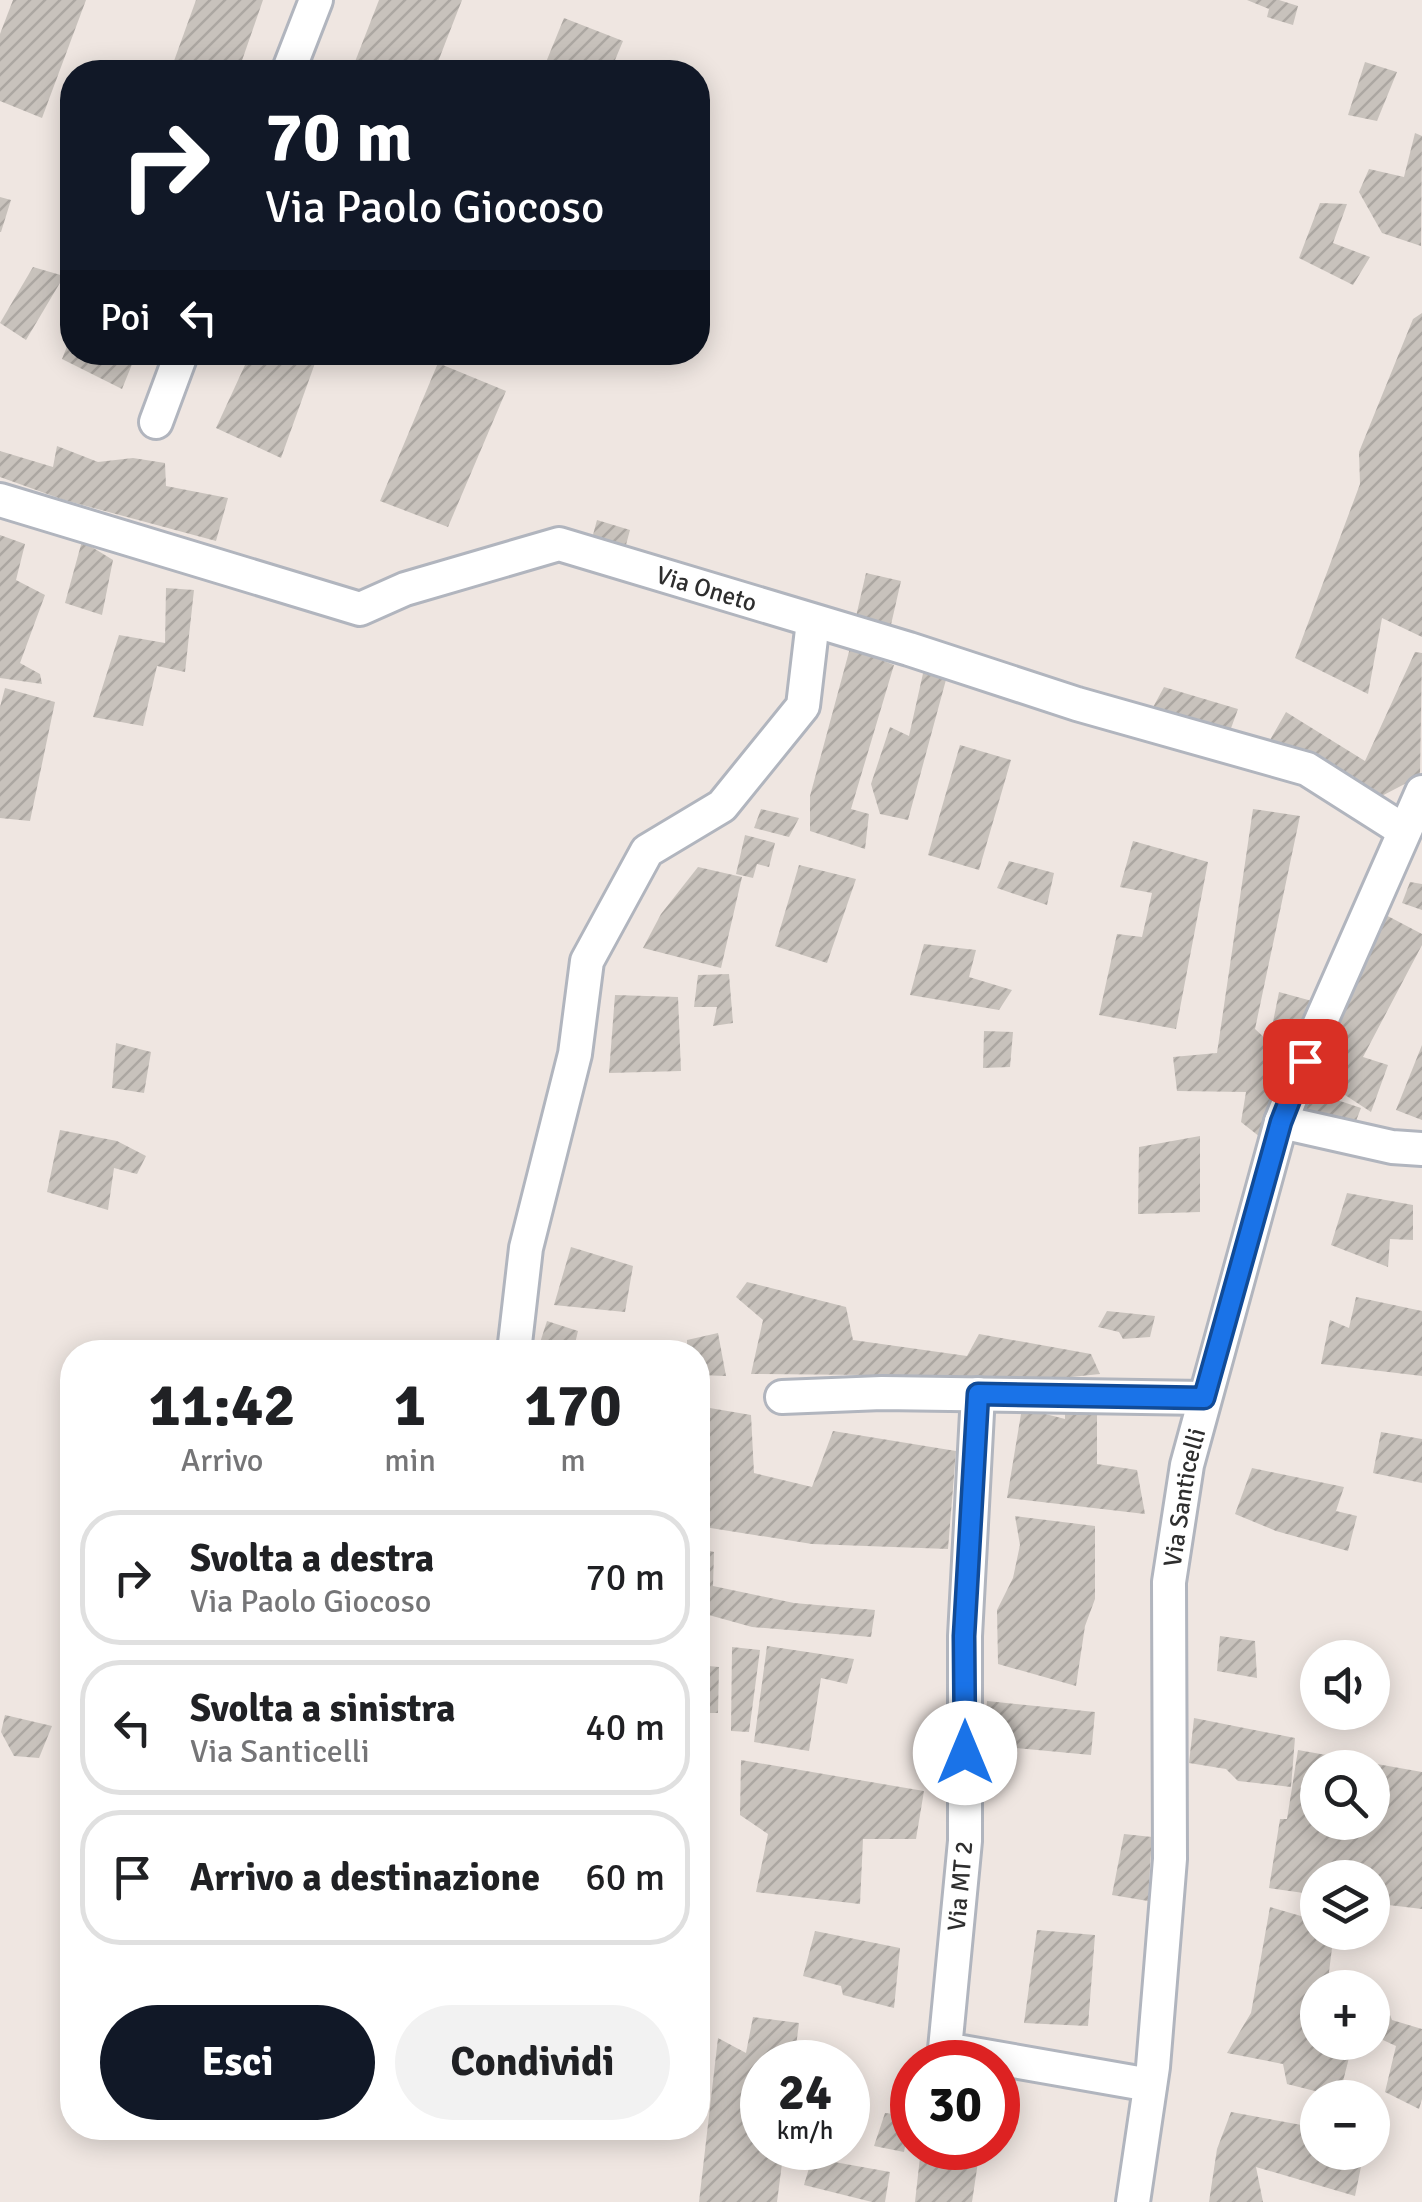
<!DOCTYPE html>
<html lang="it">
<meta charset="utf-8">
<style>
:root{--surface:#fff;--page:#f2f2f2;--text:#202124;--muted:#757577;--line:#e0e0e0;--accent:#111827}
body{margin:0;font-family:Signika,sans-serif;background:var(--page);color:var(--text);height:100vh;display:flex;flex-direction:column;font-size:38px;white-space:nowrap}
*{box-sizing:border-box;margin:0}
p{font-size:32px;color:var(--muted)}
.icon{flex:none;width:55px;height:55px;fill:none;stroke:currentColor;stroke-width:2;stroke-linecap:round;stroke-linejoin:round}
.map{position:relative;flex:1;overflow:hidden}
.panel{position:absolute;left:60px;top:1340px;width:650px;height:800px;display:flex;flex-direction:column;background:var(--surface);border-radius:40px;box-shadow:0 5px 25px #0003}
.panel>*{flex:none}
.hud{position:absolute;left:60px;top:60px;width:650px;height:305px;border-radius:40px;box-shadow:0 5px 25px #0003;background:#111827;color:#fff;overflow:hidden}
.buttons{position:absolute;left:1300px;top:1640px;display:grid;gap:20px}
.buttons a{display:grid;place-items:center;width:90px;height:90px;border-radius:50%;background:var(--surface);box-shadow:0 5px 25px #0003;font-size:50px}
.speed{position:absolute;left:740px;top:2040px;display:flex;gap:20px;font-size:50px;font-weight:700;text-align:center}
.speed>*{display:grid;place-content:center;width:130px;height:130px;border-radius:50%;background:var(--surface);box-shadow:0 5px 25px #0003;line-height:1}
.speed small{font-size:25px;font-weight:400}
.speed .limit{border:15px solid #d22;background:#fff;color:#111}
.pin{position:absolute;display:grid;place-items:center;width:85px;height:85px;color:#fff;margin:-42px;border-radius:20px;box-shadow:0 5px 15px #0006}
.me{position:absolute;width:110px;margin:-55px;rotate:0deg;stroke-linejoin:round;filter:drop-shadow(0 0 8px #0008)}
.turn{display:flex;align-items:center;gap:35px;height:210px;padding:0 40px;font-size:45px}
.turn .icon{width:130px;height:130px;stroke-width:2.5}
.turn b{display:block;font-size:70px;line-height:85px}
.then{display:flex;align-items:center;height:95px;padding:0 40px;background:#0003;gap:20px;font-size:38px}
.eta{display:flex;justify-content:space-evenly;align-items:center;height:170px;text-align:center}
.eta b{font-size:60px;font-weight:700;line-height:70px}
.cta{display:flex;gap:20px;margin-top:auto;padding:20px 40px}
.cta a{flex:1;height:115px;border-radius:60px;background:var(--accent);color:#fff;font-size:40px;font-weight:700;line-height:115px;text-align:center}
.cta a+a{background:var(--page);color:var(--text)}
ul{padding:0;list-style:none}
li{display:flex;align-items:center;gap:30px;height:135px;margin:0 20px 15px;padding:0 20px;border:5px solid var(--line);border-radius:40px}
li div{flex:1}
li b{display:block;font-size:38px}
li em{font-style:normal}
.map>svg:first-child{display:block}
.building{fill:url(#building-hatch);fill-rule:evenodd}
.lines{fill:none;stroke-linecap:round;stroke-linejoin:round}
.minor-casing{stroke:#b1b5be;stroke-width:38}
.minor{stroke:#fff;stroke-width:32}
.route-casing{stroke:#114b97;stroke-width:25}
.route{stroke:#1a73e8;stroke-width:18}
.labels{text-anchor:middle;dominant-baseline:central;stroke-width:10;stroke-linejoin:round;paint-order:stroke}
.street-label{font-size:25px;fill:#2e2e2e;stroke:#fff}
</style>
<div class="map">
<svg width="1422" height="2202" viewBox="0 0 1422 2202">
<defs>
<pattern id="building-hatch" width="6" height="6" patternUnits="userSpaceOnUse" patternTransform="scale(2.5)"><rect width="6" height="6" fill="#c8c2bc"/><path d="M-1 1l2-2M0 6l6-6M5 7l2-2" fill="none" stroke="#aca7a2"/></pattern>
</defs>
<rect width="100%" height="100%" fill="#efe6e1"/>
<g class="building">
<path d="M 13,0 L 86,0 L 42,118 L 0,101 L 0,34 Z"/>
<path d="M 196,0 L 263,0 L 238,72 L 170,72 Z"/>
<path d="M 379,0 L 462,0 L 434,72 L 351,72 Z"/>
<path d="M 1247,0 L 1279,0 L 1298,6 L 1293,25 L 1267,17 L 1269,9 Z"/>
<path d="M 564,18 L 623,41 L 610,72 L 542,72 Z"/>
<path d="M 1365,62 L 1397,72 L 1377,121 L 1348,115 Z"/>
<path d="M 1415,133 L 1422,136 L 1421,246 L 1382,233 L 1359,192 L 1369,169 L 1404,177 Z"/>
<path d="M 0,197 L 11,200 L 1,232 L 0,232 Z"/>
<path d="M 1320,203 L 1347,204 L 1333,243 L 1370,257 L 1353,285 L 1299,258 Z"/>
<path d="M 33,267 L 64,276 L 26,340 L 0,323 Z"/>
<path d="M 1422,313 L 1422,637 L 1382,618 L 1368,694 L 1295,658 L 1360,484 L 1359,452 L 1413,319 Z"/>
<path d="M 72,334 L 72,352 L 137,352 L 122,389 L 62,359 Z"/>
<path d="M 251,352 L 319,352 L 281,458 L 216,428 Z"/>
<path d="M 438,363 L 506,391 L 448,527 L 380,501 Z"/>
<path d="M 57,446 L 98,462 L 133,458 L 165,463 L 166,486 L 228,498 L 216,541 L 64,500 L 0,477 L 0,451 L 53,467 Z"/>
<path d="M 597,520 L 630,530 L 623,556 L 590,546 Z"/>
<path d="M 0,535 L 25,544 L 16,580 L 45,595 L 20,663 L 40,674 L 42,684 L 0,678 Z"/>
<path d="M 82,541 L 113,560 L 102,615 L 65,603 Z"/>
<path d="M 866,573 L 901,581 L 890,629 L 855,621 Z"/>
<path d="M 166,588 L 194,590 L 185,672 L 157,666 L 143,726 L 93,717 L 119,635 L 165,643 Z"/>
<path d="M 850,648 L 894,665 L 851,809 L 869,814 L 865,849 L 810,831 L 810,796 Z"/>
<path d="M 1415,652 L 1422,653 L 1420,776 L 1374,800 L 1309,756 L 1270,740 L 1286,712 L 1365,761 Z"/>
<path d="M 924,669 L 947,676 L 908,820 L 880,814 L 871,784 L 890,727 L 909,736 Z"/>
<path d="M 1164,687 L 1238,709 L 1230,731 L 1151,711 Z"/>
<path d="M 5,688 L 55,702 L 30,821 L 0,818 L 0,707 Z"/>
<path d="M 960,745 L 1011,760 L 979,870 L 928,855 Z"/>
<path d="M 761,809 L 799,818 L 789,837 L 754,828 Z"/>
<path d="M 1253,809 L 1300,816 L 1255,1029 L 1269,1042 L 1279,992 L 1312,1001 L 1260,1137 L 1241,1122 L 1246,1092 L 1177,1091 L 1173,1057 L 1217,1053 Z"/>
<path d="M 745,835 L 775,843 L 769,867 L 757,864 L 753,878 L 736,874 Z"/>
<path d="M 1133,841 L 1208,862 L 1176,1029 L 1099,1015 L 1117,934 L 1142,937 L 1152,893 L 1120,887 Z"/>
<path d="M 1009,861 L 1054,873 L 1047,905 L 997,888 Z"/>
<path d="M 799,865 L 856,879 L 827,963 L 775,946 Z"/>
<path d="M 698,867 L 742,877 L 721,968 L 643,948 L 661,914 Z"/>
<path d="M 1410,882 L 1422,884 L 1422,910 L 1402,903 Z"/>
<path d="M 1382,913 L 1422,934 L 1422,945 L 1363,1057 L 1388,1065 L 1371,1112 L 1313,1074 Z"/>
<path d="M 924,944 L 976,950 L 969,977 L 1012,990 L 999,1010 L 910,995 Z"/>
<path d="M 729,974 L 733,1023 L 713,1026 L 717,1007 L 694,1007 L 698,975 Z"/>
<path d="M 615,995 L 678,997 L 681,1071 L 609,1073 Z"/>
<path d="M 984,1031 L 1013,1032 L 1010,1067 L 983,1068 Z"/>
<path d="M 116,1043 L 151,1052 L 144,1093 L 112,1088 Z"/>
<path d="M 1422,1045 L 1422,1120 L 1396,1110 Z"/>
<path d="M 1298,1087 L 1361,1108 L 1351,1134 L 1298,1117 Z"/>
<path d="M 60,1130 L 117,1141 L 146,1156 L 137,1174 L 114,1168 L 108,1210 L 47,1192 Z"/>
<path d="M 1200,1136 L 1200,1212 L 1138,1214 L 1139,1147 Z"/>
<path d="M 1347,1193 L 1413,1205 L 1413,1240 L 1390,1239 L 1388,1267 L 1331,1245 Z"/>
<path d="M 571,1247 L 633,1266 L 625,1312 L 554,1305 Z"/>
<path d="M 747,1282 L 846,1307 L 853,1340 L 967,1356 L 979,1334 L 1091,1354 L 1100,1374 L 985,1386 L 865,1375 L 751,1374 L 763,1320 L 736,1297 Z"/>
<path d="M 1356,1297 L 1422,1311 L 1422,1376 L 1321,1364 L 1330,1320 L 1349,1328 Z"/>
<path d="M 1107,1311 L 1155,1316 L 1150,1337 L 1123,1339 L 1119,1332 L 1098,1327 Z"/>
<path d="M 547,1321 L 578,1331 L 573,1352 L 537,1352 Z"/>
<path d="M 718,1333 L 726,1376 L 698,1375 L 698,1352 L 687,1352 L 687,1340 Z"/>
<path d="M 698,1406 L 751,1415 L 754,1473 L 812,1487 L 833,1431 L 956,1451 L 948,1549 L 812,1544 L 698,1526 Z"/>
<path d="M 1097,1406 L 1097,1464 L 1137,1470 L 1145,1514 L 1007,1498 L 1022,1408 L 1065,1419 L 1065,1407 Z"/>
<path d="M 1381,1432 L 1422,1439 L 1422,1483 L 1373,1473 Z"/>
<path d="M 1252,1468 L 1344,1487 L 1336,1511 L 1357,1516 L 1348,1551 L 1276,1531 L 1235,1514 Z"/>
<path d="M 1015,1516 L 1095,1526 L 1095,1599 L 1085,1626 L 1076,1686 L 998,1664 L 997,1610 L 1013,1578 L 1020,1545 Z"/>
<path d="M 698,1548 L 714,1552 L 713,1586 L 794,1603 L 875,1610 L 871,1637 L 752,1627 L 698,1612 Z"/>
<path d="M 1220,1636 L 1255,1641 L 1257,1678 L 1217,1671 Z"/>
<path d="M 767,1646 L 854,1659 L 847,1684 L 821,1678 L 809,1751 L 754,1742 Z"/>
<path d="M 732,1647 L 760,1650 L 749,1732 L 731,1731 Z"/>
<path d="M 698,1665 L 719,1667 L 718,1713 L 698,1713 Z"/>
<path d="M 987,1701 L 1095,1712 L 1091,1755 L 983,1745 Z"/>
<path d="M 5,1715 L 52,1726 L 39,1758 L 14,1756 L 1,1732 Z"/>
<path d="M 1194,1718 L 1295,1738 L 1291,1787 L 1238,1781 L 1226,1769 L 1189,1763 Z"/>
<path d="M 1298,1750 L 1422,1772 L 1422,1909 L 1372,1903 L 1372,1878 L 1318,1878 L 1318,1895 L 1269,1888 L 1280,1819 L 1287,1819 ZM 1318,1768 L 1372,1768 L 1372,1822 L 1318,1822 Z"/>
<path d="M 698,1755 L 707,1756 L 699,1795 L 698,1795 Z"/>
<path d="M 741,1760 L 924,1791 L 916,1839 L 863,1839 L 860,1904 L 756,1892 L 768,1834 L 740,1815 Z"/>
<path d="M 1124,1834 L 1152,1837 L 1148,1901 L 1112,1895 Z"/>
<path d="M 1270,1907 L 1318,1921 L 1318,1932 L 1334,1932 L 1327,1988 L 1318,1988 L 1318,2042 L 1353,2042 L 1339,2097 L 1287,2084 L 1283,2064 L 1227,2053 L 1251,2013 Z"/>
<path d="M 1037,1930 L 1095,1935 L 1088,2026 L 1024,2023 Z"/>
<path d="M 815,1931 L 900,1948 L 894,2008 L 843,1995 L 841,1986 L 803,1976 Z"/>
<path d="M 1372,1987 L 1379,1988 L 1392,2020 L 1422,2029 L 1422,2099 L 1419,2109 L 1385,2092 L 1396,2046 L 1372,2035 Z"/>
<path d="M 753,2017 L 799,2023 L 794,2062 L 762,2062 L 762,2148 L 784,2148 L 777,2202 L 699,2202 L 718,2038 L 746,2053 Z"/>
<path d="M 1231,2112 L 1318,2128 L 1318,2152 L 1364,2152 L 1355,2196 L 1256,2167 L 1263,2202 L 1209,2202 L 1217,2149 Z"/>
<path d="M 885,2113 L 911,2116 L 904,2152 L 874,2146 Z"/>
<path d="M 921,2148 L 979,2155 L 972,2202 L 915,2202 Z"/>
<path d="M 812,2158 L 890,2172 L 885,2202 L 872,2202 L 804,2185 Z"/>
</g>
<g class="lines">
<g class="minor-casing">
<g id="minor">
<path d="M 288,72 L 316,0"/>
<path d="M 156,422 L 182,352"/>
<path id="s1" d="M 0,500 L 360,609 L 405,589 L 559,544 L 909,649 L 1077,704 L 1307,769 L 1403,830"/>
<path d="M 1281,1122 L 1392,1147 L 1422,1149"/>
<path d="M 514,1352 L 526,1248 L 575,1054 L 587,961 L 647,851 L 722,806 L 803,706 L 813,621"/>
<path d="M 978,1394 L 965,1636 L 965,1841 L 945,2049 L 1150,2085"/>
<path d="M 782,1397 L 882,1393 L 1204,1398"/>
<path id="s2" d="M 1133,2202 L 1153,2067 L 1170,1859 L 1169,1582 L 1187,1465 L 1281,1122 L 1317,1030 L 1422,792"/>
</g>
</g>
<use href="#minor" class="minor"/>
</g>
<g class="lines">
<g class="route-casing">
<path id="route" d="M 965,1753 L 964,1636 L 978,1394 L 1204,1398 L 1281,1122 L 1305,1061"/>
</g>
<use href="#route" class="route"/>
</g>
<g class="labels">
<g class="street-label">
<text stroke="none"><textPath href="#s1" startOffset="740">Via Oneto</textPath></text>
<text stroke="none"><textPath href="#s2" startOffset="708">Via Santicelli</textPath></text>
<text transform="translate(960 1886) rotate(-85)">Via MT 2</text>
</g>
</g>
</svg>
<div class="buttons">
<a><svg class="icon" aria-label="sound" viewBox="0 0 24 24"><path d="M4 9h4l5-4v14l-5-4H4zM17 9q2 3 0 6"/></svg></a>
<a><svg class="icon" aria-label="search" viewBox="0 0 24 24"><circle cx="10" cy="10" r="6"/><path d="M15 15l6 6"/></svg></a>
<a><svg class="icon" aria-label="layers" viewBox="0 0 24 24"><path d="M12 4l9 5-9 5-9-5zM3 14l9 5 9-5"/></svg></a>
<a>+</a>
<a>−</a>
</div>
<div class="speed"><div>24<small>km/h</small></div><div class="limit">30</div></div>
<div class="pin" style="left:1305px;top:1061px;background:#d93025"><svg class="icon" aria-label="arrive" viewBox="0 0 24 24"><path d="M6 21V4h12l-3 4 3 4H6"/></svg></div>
<svg class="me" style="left:965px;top:1753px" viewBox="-20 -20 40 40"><circle r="19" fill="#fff"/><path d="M0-13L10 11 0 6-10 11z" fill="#1a73e8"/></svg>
<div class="hud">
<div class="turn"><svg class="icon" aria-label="right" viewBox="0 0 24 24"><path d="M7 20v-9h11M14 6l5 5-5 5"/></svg><div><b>70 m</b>Via Paolo Giocoso</div></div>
<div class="then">Poi<svg class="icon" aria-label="left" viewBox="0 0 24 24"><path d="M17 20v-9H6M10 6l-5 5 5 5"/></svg></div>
</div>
<section class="panel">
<div class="eta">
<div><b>11:42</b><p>Arrivo</p></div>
<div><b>1</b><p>min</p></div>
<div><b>170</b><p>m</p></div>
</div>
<ul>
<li><svg class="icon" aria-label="right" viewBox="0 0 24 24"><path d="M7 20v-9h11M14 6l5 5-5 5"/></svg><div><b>Svolta a destra</b><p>Via Paolo Giocoso</p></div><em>70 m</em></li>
<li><svg class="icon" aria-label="left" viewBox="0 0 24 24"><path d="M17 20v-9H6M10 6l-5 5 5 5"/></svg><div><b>Svolta a sinistra</b><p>Via Santicelli</p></div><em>40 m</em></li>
<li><svg class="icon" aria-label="arrive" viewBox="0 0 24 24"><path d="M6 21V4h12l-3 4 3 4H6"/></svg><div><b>Arrivo a destinazione</b></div><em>60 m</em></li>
</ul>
<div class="cta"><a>Esci</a><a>Condividi</a></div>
</section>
</div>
